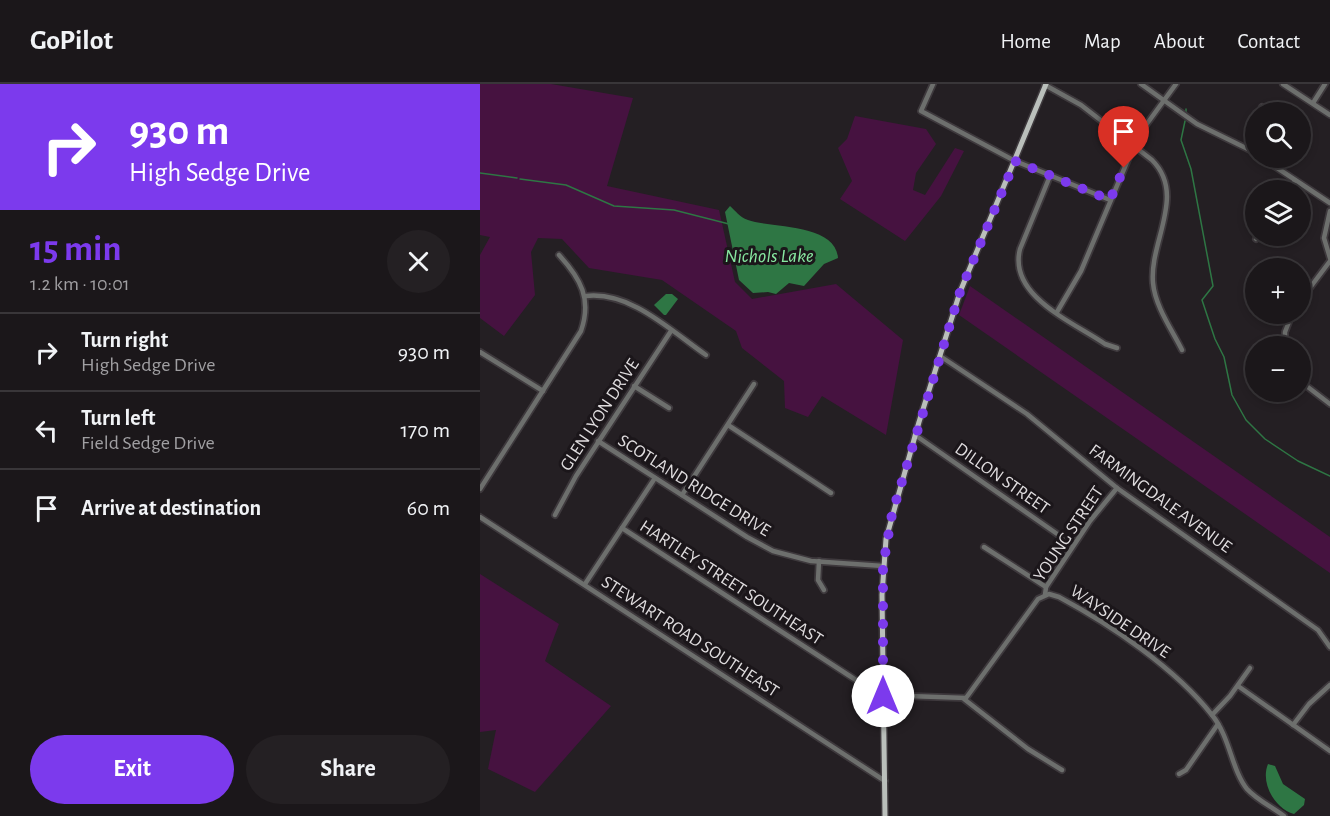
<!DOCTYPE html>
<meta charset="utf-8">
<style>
:root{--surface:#1b171a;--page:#242023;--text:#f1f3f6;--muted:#a09fa2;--line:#393639;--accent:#7c3aed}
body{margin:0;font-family:"Alegreya Sans",sans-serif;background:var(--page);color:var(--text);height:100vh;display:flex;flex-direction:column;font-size:22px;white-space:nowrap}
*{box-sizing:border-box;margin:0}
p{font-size:20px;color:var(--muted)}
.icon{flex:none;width:33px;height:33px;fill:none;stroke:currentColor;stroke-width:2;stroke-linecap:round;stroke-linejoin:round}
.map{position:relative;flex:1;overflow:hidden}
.panel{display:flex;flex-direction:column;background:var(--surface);width:480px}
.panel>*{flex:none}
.top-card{background:#7c3aed;color:#fff;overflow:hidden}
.tools{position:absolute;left:765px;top:18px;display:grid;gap:12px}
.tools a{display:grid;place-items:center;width:66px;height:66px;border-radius:50%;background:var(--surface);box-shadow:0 3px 9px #0003,0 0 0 2px var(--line);font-size:30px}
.pin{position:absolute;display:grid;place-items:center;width:51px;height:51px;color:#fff;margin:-62px -26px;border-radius:50% 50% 50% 0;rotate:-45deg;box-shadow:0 0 6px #0007}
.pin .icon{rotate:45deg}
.me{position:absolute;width:66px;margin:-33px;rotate:0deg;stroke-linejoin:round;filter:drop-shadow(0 0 4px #0008)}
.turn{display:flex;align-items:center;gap:21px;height:126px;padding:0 30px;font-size:27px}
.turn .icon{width:78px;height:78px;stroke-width:2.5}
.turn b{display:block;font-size:42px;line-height:51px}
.round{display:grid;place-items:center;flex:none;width:63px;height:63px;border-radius:32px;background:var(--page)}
.head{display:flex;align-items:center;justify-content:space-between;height:102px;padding:0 30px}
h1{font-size:36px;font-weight:600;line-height:45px;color:var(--accent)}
.action{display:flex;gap:12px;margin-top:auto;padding:12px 30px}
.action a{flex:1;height:69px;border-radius:36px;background:var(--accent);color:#fff;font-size:24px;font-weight:600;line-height:69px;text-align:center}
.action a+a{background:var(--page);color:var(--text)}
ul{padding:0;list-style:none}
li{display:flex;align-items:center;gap:18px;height:78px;padding:0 30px;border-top:2px solid var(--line)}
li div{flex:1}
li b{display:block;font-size:22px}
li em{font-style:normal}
header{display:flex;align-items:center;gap:36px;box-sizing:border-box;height:84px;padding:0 30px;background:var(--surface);border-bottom:2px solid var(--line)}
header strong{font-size:28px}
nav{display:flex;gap:33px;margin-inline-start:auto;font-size:21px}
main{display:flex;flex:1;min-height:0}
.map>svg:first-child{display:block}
.green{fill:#461240}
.water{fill:#2e7644}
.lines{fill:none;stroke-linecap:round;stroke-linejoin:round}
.stream{stroke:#2e7644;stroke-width:1.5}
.minor-casing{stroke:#3e393d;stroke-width:8}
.major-casing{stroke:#3e393d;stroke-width:8}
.minor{stroke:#6d6f6d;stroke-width:4.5}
.major{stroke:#babfbb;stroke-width:5}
.route{stroke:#7c3aed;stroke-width:10;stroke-dasharray:0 18}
.labels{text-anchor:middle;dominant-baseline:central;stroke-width:6;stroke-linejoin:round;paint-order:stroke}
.street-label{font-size:18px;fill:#dfdcde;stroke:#1b161a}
.water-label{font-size:20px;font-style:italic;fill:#88e9a1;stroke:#1b161a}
</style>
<header>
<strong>GoPilot</strong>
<nav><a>Home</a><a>Map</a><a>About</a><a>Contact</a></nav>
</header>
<main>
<section class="panel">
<div class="top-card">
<div class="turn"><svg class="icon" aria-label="right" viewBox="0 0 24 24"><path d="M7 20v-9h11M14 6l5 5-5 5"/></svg><div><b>930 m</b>High Sedge Drive</div></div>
</div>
<div class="head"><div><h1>15 min</h1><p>1.2 km · 10:01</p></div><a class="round"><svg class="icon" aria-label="close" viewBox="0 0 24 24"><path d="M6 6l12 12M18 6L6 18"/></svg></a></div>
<ul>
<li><svg class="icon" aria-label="right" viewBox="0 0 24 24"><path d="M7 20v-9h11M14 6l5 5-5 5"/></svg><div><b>Turn right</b><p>High Sedge Drive</p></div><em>930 m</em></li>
<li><svg class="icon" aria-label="left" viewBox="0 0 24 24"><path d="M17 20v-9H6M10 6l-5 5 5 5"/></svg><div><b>Turn left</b><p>Field Sedge Drive</p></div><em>170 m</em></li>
<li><svg class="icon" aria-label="arrive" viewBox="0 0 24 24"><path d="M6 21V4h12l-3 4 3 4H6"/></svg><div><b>Arrive at destination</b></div><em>60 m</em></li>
</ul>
<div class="action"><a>Exit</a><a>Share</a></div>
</section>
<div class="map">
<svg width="850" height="732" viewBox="0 0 850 732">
<rect width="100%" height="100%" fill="#241f23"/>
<g class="green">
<path d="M 0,0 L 71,0 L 153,14 L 127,102 L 239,126 L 255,198 L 272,215 L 356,200 L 423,256 L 406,351 L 342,312 L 328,333 L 305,324 L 304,297 L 262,264 L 256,247 L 182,196 L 109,184 L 82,155 L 58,154 L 51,168 L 55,211 L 24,252 L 0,234 L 0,171 L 10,153 L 0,151 Z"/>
<path d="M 375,32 L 446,45 L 456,60 L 436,89 L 433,106 L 445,111 L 475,64 L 484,67 L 461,112 L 425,157 L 360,115 L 372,97 L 358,64 L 367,55 Z"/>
<path d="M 490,202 L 850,453 L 850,489 L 479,231 Z"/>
<path d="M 0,490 L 79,540 L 65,577 L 131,622 L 55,708 L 8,685 L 16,646 L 0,648 Z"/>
</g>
<g class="water">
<path d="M 250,122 C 256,127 259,133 268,136 C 289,144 356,139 358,174 L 344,180 L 324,202 L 309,199 L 296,210 L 288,208 L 273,209 L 259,196 L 245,128 Z"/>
<path d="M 186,210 L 192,210 L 198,215 L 186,231 L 184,231 L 174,221 Z"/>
<path d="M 788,680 L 795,682 L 803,700 L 825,715 L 824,721 L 814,730 C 795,725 780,699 788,680 Z"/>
</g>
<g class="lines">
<g class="stream">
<path d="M 706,25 L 706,29"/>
<path d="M 705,37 L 701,56 L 711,85 L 733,202 L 722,216 L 735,255 L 744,273 L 752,311 L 766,336 L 785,355 L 818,377 L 850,392"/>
<path d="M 0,89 L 37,94"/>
<path d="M 40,95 L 86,101 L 134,122 L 194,126 L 249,140"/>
</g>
<g class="minor-casing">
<g id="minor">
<path d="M 453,0 L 441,27 L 535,77 L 630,116"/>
<path d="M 661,0 L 717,40 L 776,69"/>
<path d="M 803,0 L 850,31"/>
<path d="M 565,1 L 601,21 L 672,76 C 707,111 669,158 673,199 C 675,222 692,246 702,266"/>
<path d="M 833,19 L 845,0"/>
<path d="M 782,23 L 787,28"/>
<path d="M 782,74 L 850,119"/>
<path d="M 570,92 L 540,165 C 528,212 593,238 625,260 L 637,264"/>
<path d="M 808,106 L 815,96"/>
<path d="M 850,127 L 844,154 L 850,174"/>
<path d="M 776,155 L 778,152"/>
<path d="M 106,212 C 151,207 191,247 226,271"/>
<path d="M 820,217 L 850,177"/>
<path d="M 577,228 L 601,187 L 658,52 L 696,0"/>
<path d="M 805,262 L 805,248 L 812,230"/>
<path d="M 0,268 L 63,307"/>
<path d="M 460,272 L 547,330 L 637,404 L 838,546 L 850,563"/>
<path d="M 820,297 L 850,320"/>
<path d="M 154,302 L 189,324"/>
<path d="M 248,341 L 351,409"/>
<path d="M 435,351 L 593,461"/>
<path d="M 118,357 L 267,453 L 293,467 L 331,477 L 403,482"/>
<path d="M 0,405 L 101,247 C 112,215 101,195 79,171"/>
<path d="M 202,411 L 274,300"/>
<path d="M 75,431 L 96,392 L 191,247"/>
<path d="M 0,433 L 405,697"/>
<path d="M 142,444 L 399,611 L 486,614 L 558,515 L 569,510 L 579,513 C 631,541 695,584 732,631 C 750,653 752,687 767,705 C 777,716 792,723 804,732"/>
<path d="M 504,463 L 566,503"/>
<path d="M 339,477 L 338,496 L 344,506"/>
<path d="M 105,500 L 175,394"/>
<path d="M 565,511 L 566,503 L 610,437 L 637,404"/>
<path d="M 758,602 L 850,667"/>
<path d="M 484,615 L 548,665 L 582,686"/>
<path d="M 732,631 L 750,612 L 770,584"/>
<path d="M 813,641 L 829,620 L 850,601"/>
<path d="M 699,690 L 706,686 L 738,640"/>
</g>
</g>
<g class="major-casing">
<path id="major" d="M 405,732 L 402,511 L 406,455 L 439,338 L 480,208 L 566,0"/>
</g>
<use href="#minor" class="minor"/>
<use href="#major" class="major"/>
</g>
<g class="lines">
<path class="route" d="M 403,612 L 403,482 L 412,430 L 480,208 L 535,77 L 630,116 L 644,84"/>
</g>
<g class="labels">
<g class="street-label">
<text transform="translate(120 331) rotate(-57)">GLEN LYON DRIVE</text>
<text transform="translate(522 395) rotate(35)">DILLON STREET</text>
<text transform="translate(214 402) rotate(32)">SCOTLAND RIDGE DRIVE</text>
<text transform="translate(680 415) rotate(36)">FARMINGDALE AVENUE</text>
<text transform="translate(589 450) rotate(-56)">YOUNG STREET</text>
<text transform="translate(251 499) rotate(33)">HARTLEY STREET SOUTHEAST</text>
<text transform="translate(640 538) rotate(34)">WAYSIDE DRIVE</text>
<text transform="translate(210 553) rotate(33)">STEWART ROAD SOUTHEAST</text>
</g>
<g class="water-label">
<text x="289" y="172">Nichols Lake</text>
</g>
</g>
</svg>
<div class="tools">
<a><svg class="icon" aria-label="search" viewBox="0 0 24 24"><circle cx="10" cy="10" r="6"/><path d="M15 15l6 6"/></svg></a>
<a><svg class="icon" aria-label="layers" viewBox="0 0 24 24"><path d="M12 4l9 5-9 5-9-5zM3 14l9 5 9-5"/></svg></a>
<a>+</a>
<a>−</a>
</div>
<div class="pin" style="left:644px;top:84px;background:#d93025"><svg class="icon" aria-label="arrive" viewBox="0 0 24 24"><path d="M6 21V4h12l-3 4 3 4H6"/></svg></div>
<svg class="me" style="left:403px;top:612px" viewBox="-20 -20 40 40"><circle r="19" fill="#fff"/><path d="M0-13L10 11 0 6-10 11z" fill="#7c3aed"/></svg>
</div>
</main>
